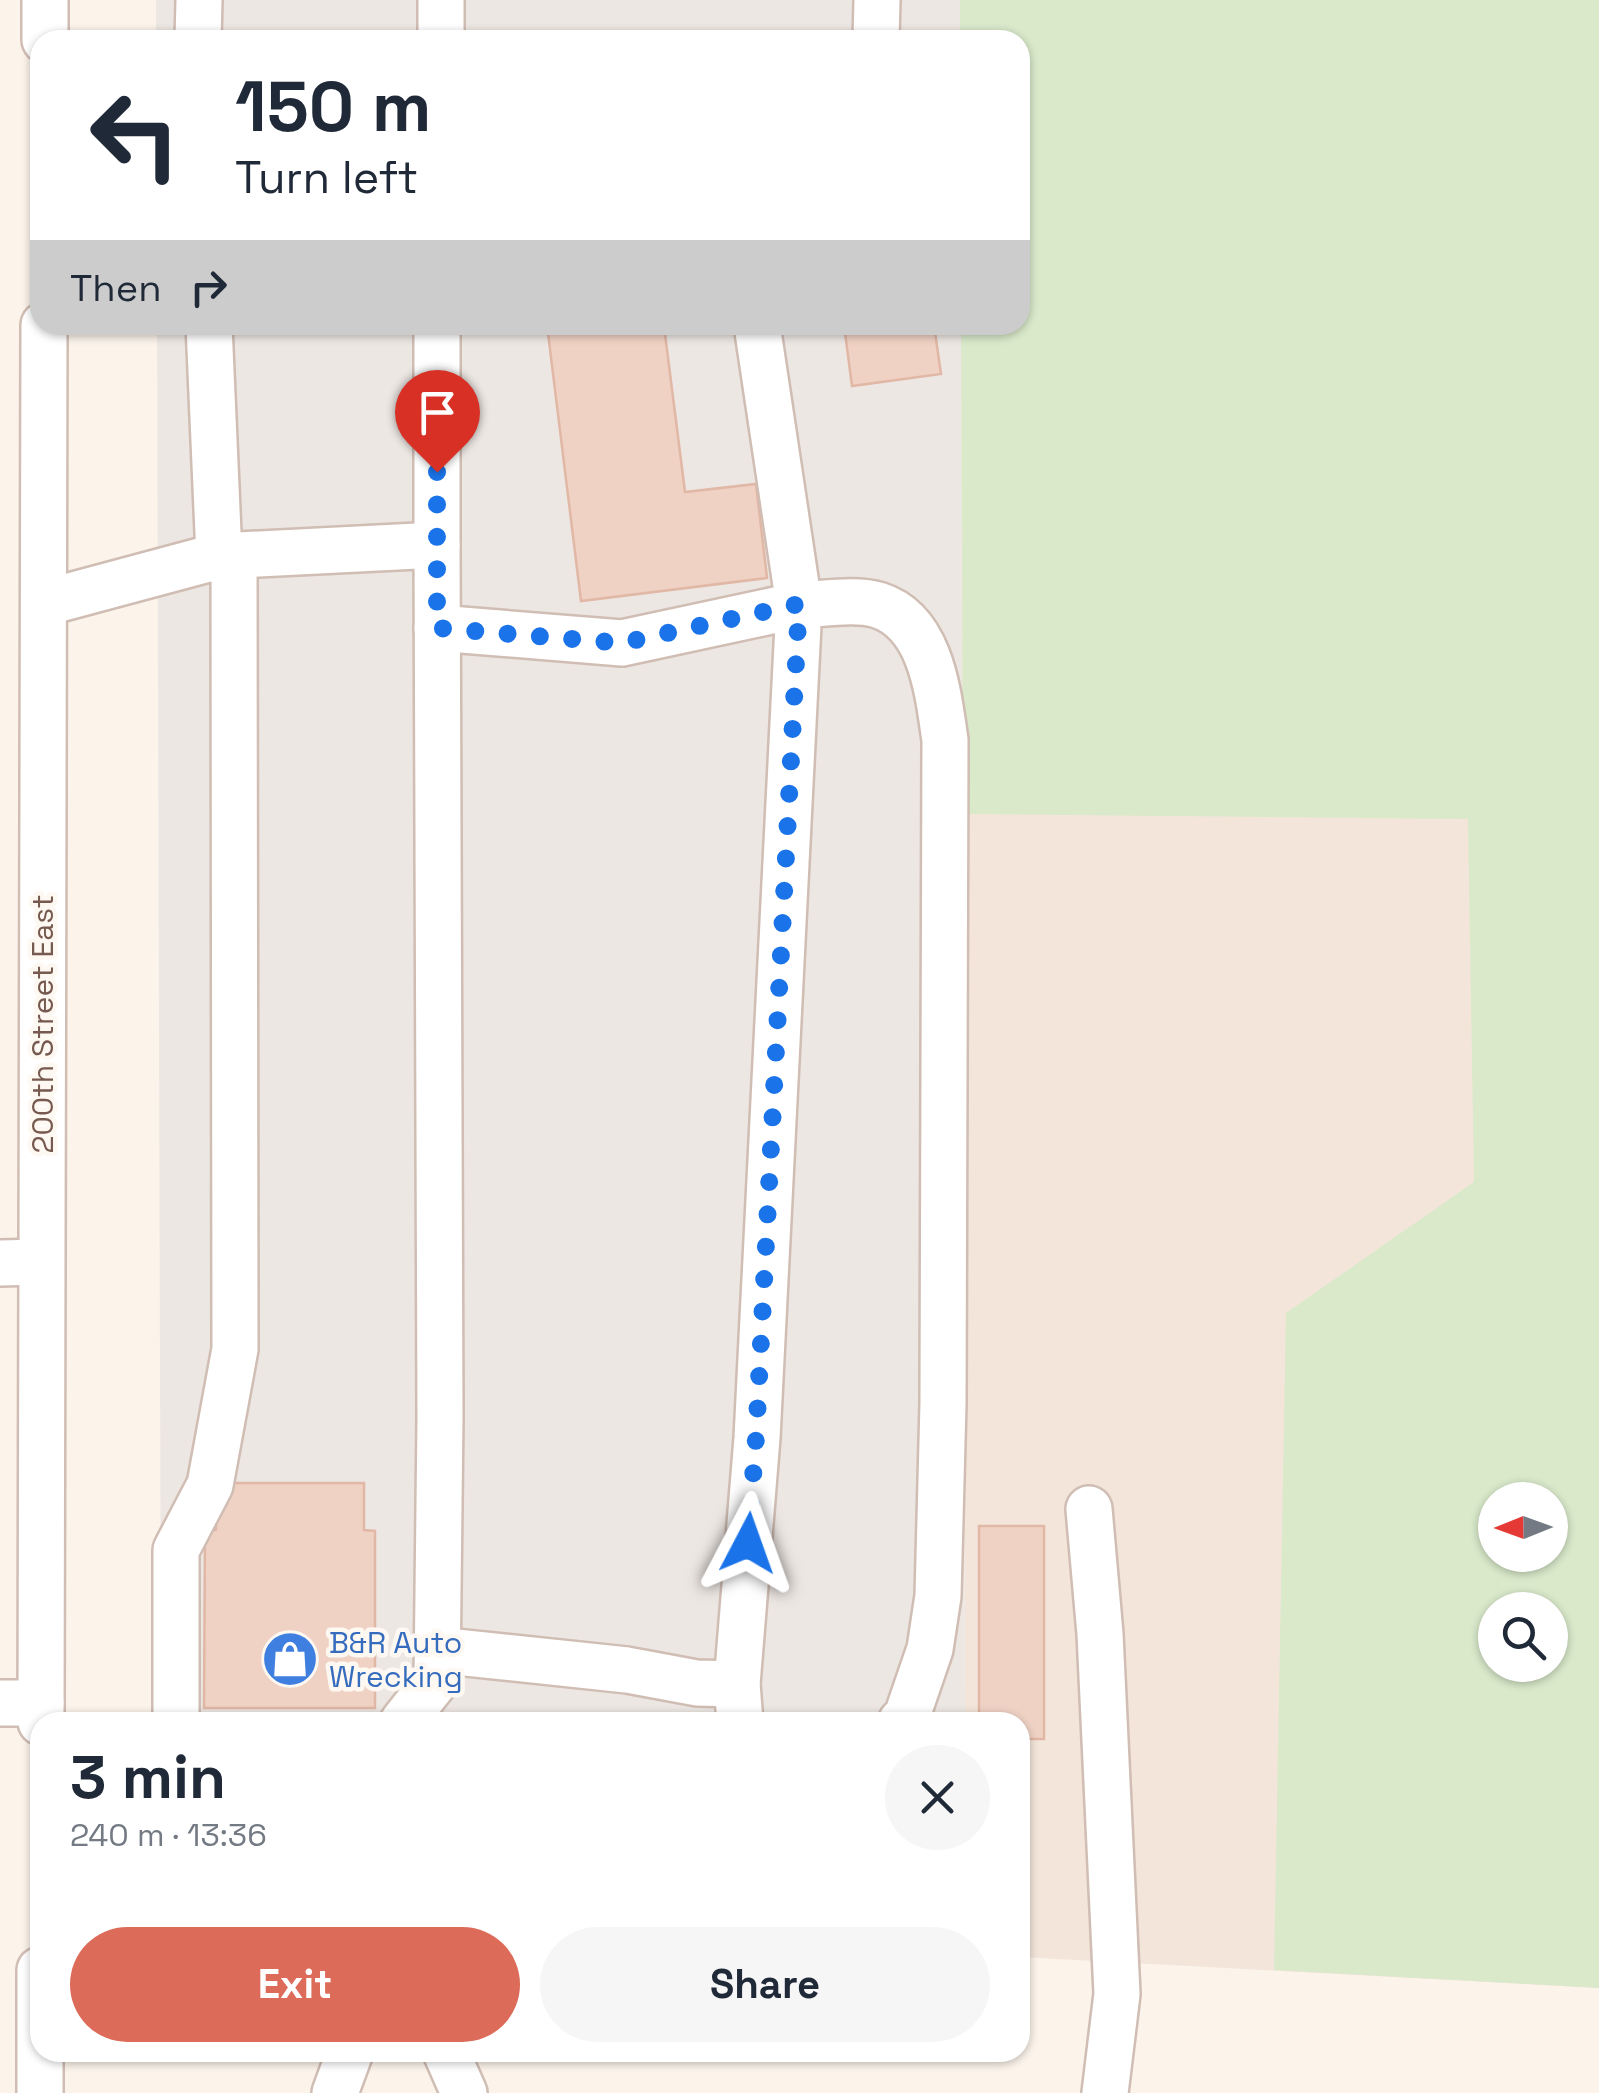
<!DOCTYPE html>
<meta charset="utf-8">
<style>
:root{--surface:#fff;--page:#f6f6f7;--text:#1f2937;--muted:#747a83;--accent:#dd6b59}
body{margin:0;font-family:"Space Grotesk",sans-serif;background:var(--page);color:var(--text);height:100vh;display:flex;flex-direction:column;font-size:38px;white-space:nowrap}
*{box-sizing:border-box;margin:0}
p{font-size:32px;color:var(--muted)}
.icon{flex:none;width:55px;height:55px;fill:none;stroke:currentColor;stroke-width:2;stroke-linecap:round;stroke-linejoin:round}
.map{position:relative;flex:1;overflow:hidden}
.drawer{position:absolute;left:30px;top:1712px;width:1000px;height:350px;display:flex;flex-direction:column;background:var(--surface);border-radius:30px;box-shadow:0 2px 8px #0004}
.drawer>*{flex:none}
.banner{position:absolute;left:30px;top:30px;width:1000px;height:305px;border-radius:30px;box-shadow:0 2px 8px #0004;background:#fff;color:var(--text);overflow:hidden}
.needle{width:65px;rotate:269deg}
.tools{position:absolute;left:1478px;top:1482px;display:grid;gap:20px}
.tools a{display:grid;place-items:center;width:90px;height:90px;border-radius:50%;background:var(--surface);box-shadow:0 2px 8px #0004;font-size:50px}
.pin{position:absolute;display:grid;place-items:center;width:85px;height:85px;color:#fff;margin:-102px -42px;border-radius:50% 50% 50% 0;rotate:-45deg;box-shadow:0 0 10px #0007}
.pin .icon{rotate:45deg}
.me{position:absolute;width:110px;margin:-55px;rotate:4deg;stroke-linejoin:round;filter:drop-shadow(0 0 8px #0008)}
.turn{display:flex;align-items:center;gap:35px;height:210px;padding:0 40px;font-size:45px}
.turn .icon{width:130px;height:130px;stroke-width:2.5}
.turn b{display:block;font-size:70px;line-height:85px}
.then{display:flex;align-items:center;height:95px;padding:0 40px;background:#0003;gap:20px;font-size:38px}
.round{display:grid;place-items:center;flex:none;width:105px;height:105px;border-radius:52px;background:var(--page)}
.headline{display:flex;align-items:center;justify-content:space-between;height:170px;padding:0 40px}
h1{font-size:60px;font-weight:700;line-height:75px}
.action{display:flex;gap:20px;margin-top:auto;padding:20px 40px}
.action a{flex:1;height:115px;border-radius:60px;background:var(--accent);color:#fff;font-size:40px;font-weight:700;line-height:115px;text-align:center}
.action a+a{background:var(--page);color:var(--text)}
.map>svg:first-child{display:block}
.residential{fill:#f3e5da;fill-rule:evenodd}
.industrial{fill:#ede7e3}
.green{fill:#d9e9ca;fill-rule:evenodd}
.building{fill:#efd2c4;stroke:#e1b7a6;stroke-width:2.5}
.lines{fill:none;stroke-linecap:round;stroke-linejoin:round}
.minor-casing{stroke:#d0bdb3;stroke-width:50}
.minor{stroke:#fff;stroke-width:45}
.route{stroke:#1a73e8;stroke-width:18;stroke-dasharray:0 32.4}
.labels{text-anchor:middle;dominant-baseline:central;stroke-width:9;stroke-linejoin:round;paint-order:stroke}
.street-label{font-size:30px;fill:#76594f;stroke:#fef8f2}
.shop-label{font-size:30px;fill:#366cbe;stroke:#fef8f2;text-anchor:start}
</style>
<div class="map">
<svg width="1599" height="2093" viewBox="0 0 1599 2093">
<rect width="100%" height="100%" fill="#fcf4eb"/>
<path class="residential" d="M 960,0 L 1599,0 L 1599,1988 L 1020,1957 L 1020,1722 L 965,1722 L 961,325 L 1020,325 L 1020,40 L 960,40 ZM 1495,1500 L 1550,1500 L 1550,1555 L 1495,1555 ZM 1495,1610 L 1550,1610 L 1550,1665 L 1495,1665 Z"/>
<g class="industrial">
<rect x="156" y="0" width="804" height="40"/>
<path d="M 157,325 L 961,325 L 965,1722 L 161,1722 Z"/>
</g>
<path class="green" d="M 960,0 L 1599,0 L 1599,1988 L 1274,1970 L 1286,1313 L 1474,1182 L 1468,819 L 963,814 L 961,325 L 1020,325 L 1020,40 L 960,40 ZM 1495,1500 L 1550,1500 L 1550,1555 L 1495,1555 ZM 1495,1610 L 1550,1610 L 1550,1665 L 1495,1665 Z"/>
<g class="building">
<path d="M 547,325 L 618,325 L 619,331 L 664,326 L 685,492 L 756,484 L 767,578 L 581,601 Z"/>
<path d="M 844,325 L 934,325 L 941,374 L 852,386 Z"/>
<path d="M 217,1483 L 364,1483 L 364,1530 L 375,1531 L 375,1708 L 204,1708 L 205,1530 L 216,1530 Z"/>
<path d="M 979,1526 L 1044,1526 L 1044,1739 L 1020,1739 L 1020,1722 L 979,1722 Z"/>
</g>
<g class="lines">
<g class="minor-casing">
<g id="minor">
<path d="M 45,40 L 45,0"/>
<path d="M 198,40 L 199,0"/>
<path d="M 441,40 L 441,0"/>
<path d="M 876,40 L 877,0"/>
<path d="M 209,325 L 219,556"/>
<path d="M 437,545 L 437,325"/>
<path d="M 44,603 L 219,556 L 437,545 L 440,1418 L 437,1679 L 403,1722"/>
<path d="M 437,628 L 622,643 L 799,605 L 757,325"/>
<path d="M 0,1263 L 41,1262"/>
<path d="M 1089,1509 L 1100,1634 L 1117,1994 L 1105,2093"/>
<path d="M 437,1650 L 627,1670 L 697,1683 L 737,1684"/>
<path d="M 0,1703 L 41,1703"/>
<path d="M 41,1722 L 44,325"/>
<path d="M 176,1722 L 176,1550 L 210,1485 L 235,1349 L 234,555"/>
<path d="M 740,1722 L 737,1684 L 757,1438 L 799,605 C 823,604 856,598 878,605 C 932,622 938,694 945,740 L 943,1403 L 938,1596 L 930,1649 L 907,1716 L 901,1722"/>
<path d="M 446,2052 L 464,2093"/>
<path d="M 40,2093 L 40,1970"/>
<path d="M 335,2093 L 350,2052"/>
</g>
</g>
<use href="#minor" class="minor"/>
</g>
<g class="lines">
<path class="route" d="M 437,472 L 437,628 L 622,643 L 799,604 L 756,1438 L 748,1543"/>
</g>
<defs>
<g id="shop-disc" transform="scale(2.875)"><circle r="9.5" fill="#3f7fe0" stroke="#fef8f2"/><path d="M-5-2.5h2.3a2.7 3.5 0 0 1 5.4 0H5L5.5 6h-11ZM-1.5-2.5h3a1.5 2.3 0 0 0-3 0Z" fill="#fff"/></g>
</defs>
<g fill-rule="evenodd">
<use href="#shop-disc" x="290" y="1659"/>
</g>
<g class="labels">
<g class="street-label">
<text transform="translate(42 1024) rotate(-90)">200th Street East</text>
</g>
<g class="shop-label">
<text x="329" y="1642">B&amp;R Auto<tspan x="329" dy="34">Wrecking</tspan></text>
</g>
</g>
</svg>
<div class="tools">
<a><svg class="needle" viewBox="-14 -14 28 28"><path d="M0-13l5 13h-10z" fill="#e53935"/><path d="M0 13l5-13h-10z" fill="#747a83"/></svg></a>
<a><svg class="icon" aria-label="search" viewBox="0 0 24 24"><circle cx="10" cy="10" r="6"/><path d="M15 15l6 6"/></svg></a>
</div>
<div class="pin" style="left:437px;top:472px;background:#d93025"><svg class="icon" aria-label="arrive" viewBox="0 0 24 24"><path d="M6 21V4h12l-3 4 3 4H6"/></svg></div>
<svg class="me" style="left:748px;top:1543px" viewBox="-20 -20 40 40"><path d="M0-17L14 15 0 8-14 15z" fill="#1a73e8" stroke="#fff" stroke-width="4"/></svg>
<div class="banner">
<div class="turn"><svg class="icon" aria-label="left" viewBox="0 0 24 24"><path d="M17 20v-9H6M10 6l-5 5 5 5"/></svg><div><b>150 m</b>Turn left</div></div>
<div class="then">Then<svg class="icon" aria-label="right" viewBox="0 0 24 24"><path d="M7 20v-9h11M14 6l5 5-5 5"/></svg></div>
</div>
<section class="drawer">
<div class="headline"><div><h1>3 min</h1><p>240 m · 13:36</p></div><a class="round"><svg class="icon" aria-label="close" viewBox="0 0 24 24"><path d="M6 6l12 12M18 6L6 18"/></svg></a></div>
<div class="action"><a>Exit</a><a>Share</a></div>
</section>
</div>
